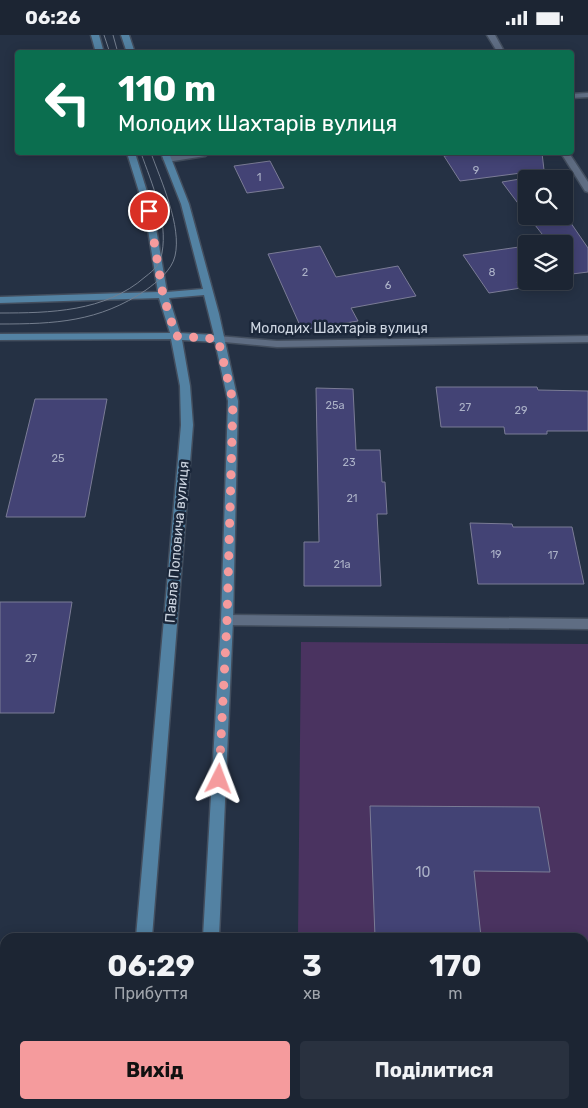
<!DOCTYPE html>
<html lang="uk">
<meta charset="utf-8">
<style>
:root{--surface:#1c2533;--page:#29313f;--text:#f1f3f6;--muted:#a0a5ac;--line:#3a424e;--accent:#f59b9d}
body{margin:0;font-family:Rubik,sans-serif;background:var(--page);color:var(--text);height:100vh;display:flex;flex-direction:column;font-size:19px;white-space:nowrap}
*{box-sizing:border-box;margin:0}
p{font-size:16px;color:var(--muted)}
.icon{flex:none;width:28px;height:28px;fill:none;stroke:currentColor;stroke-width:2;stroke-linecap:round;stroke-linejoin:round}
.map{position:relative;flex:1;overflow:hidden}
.drawer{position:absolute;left:0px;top:898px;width:589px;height:176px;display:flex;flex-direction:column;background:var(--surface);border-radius:15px 15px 0 0;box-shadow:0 2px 12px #0003,0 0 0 1px var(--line)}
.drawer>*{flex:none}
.hud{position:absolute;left:15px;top:15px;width:559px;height:105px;border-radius:5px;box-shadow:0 2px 12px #0003,0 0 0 1px var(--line);background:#0b6e4f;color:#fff;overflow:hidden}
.buttons{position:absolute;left:518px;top:135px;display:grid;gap:10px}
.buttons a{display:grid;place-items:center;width:55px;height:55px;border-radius:5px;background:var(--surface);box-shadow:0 2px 12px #0003,0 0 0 1px var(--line);font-size:25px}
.pin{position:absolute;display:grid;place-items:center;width:42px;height:42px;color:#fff;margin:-21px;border:2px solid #fff;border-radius:50%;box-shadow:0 1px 5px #0007}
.me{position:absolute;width:55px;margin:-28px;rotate:3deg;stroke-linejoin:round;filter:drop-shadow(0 0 4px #0008)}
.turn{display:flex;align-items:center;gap:18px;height:105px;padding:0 20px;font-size:22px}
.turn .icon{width:65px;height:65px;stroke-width:2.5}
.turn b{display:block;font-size:35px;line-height:42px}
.eta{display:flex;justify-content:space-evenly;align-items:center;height:85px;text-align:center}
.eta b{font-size:30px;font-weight:700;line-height:35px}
.cta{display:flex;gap:10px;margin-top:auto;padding:10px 20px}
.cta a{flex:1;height:58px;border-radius:5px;background:var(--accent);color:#111;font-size:20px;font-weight:700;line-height:58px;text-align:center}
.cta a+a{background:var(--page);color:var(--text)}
.status{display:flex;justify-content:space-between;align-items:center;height:35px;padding:0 25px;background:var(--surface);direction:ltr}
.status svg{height:14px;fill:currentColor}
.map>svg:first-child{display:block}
.green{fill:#4a3360}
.building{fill:#434375;stroke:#7b7c96}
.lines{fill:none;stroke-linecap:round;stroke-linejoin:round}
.service-casing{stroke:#434e5e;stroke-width:3}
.minor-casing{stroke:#434e5e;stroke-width:3}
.secondary-casing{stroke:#434e5e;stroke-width:3}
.service{fill:#5f6d83;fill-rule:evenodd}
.minor{fill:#5f6d83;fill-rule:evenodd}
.secondary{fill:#5382a3;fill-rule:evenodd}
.tram{stroke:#747e8e;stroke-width:1}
.route{stroke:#f59b9d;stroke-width:9;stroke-dasharray:0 16.2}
.labels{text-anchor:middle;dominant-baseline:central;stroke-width:5;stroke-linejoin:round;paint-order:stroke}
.number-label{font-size:11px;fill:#abb1c7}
.street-label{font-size:14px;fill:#ced6e2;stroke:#1b273a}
.near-number-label{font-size:14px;fill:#abb1c7}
</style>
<div class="status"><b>06:26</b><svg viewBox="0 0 49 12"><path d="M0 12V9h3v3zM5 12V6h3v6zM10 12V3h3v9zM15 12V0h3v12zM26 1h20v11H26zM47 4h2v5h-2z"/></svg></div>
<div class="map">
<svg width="588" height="1073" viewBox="0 0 588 1073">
<rect width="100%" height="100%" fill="#253144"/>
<path class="green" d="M 301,607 L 588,609 L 588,1073 L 297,1073 L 297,1069 L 584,1069 L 584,902 L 298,902 Z"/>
<g class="building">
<path d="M 469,118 L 542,118 L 544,135 L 460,146 L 444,121 Z"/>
<path d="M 270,126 L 284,153 L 247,158 L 234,131 Z"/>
<path d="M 538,141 L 540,144 L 526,144 L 526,179 L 502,147 Z"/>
<path d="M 564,178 L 588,213 L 588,237 L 564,240 L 564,209 L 543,209 L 549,208 L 528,181 L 564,181 Z"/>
<path d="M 320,211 L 336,242 L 398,231 L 416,261 L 351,273 L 358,286 L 302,295 L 268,219 Z"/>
<path d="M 526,211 L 526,245 L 517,247 L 521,253 L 489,258 L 463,220 Z"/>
<path d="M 436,352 L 537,352 L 538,355 L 588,356 L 588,396 L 547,396 L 547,399 L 505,399 L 504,392 L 441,392 Z"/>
<path d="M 316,353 L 353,354 L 356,415 L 380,415 L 382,447 L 385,447 L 387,479 L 377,479 L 381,551 L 304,551 L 304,507 L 319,507 Z"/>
<path d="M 35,364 L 107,364 L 85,482 L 6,482 Z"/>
<path d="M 470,488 L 512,489 L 513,492 L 572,492 L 584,549 L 478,549 Z"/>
<path d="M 0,567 L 72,567 L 54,678 L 0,678 Z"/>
<path d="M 370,771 L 539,772 L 550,837 L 474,836 L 481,902 L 375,902 Z"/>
</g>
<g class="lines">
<g class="service-casing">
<path id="service" d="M 227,580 L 588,584 L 588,594 L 227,590 L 222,589 L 221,585 L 222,581 Z"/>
</g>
<g class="minor-casing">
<g id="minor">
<path d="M 487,0 L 495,0 L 505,18 L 498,18 Z"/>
<path d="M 588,58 L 588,62 L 571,63 L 571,59 Z"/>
<path d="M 192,118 L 209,118 L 205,121 L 167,127 L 163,124 L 167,121 Z"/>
<path d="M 561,118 L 569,118 L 588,147 L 588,157 L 585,156 Z"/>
<path d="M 218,301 L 277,306 L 588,301 L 588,307 L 277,312 L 214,306 L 213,304 Z"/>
</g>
</g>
<g class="secondary-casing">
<g id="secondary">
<path d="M 91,0 L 99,0 L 104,18 L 96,18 Z"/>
<path d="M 121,0 L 129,0 L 135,18 L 127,18 Z"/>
<path d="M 127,118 L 135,118 L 153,176 L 167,257 L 203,254 L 181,169 L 161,118 L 169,118 L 189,169 L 219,279 L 238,366 L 233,585 L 219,902 L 203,902 L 221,585 L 228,366 L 215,307 L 182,305 L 190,351 L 193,390 L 152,902 L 136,902 L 181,390 L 180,351 L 171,304 L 0,305 L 0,299 L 170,298 L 159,263 L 0,268 L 0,262 L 158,257 L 145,176 ZM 204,260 L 214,300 L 180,298 L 169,263 Z"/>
<rect x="121" y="1069" width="18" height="4"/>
<rect x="194" y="1069" width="18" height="4"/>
</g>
</g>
<use href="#service" class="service"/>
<use href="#minor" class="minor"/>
<use href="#secondary" class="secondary"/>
<g class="tram">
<path d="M 104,0 L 110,18"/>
<path d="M 113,0 L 118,18"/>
<path d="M 0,278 C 50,278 105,277 145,242 C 154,235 160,230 162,218 C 168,185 152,149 141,118"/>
<path d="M 0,289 C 55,289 99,287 146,255 C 157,247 172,235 175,221 C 182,191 161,146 151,118"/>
</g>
</g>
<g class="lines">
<path class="route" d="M 149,176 L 163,260 L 176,301 L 218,304 L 233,366 L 227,585 L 219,744"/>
</g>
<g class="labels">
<g class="number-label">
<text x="476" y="135">9</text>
<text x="259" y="142">1</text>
<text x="305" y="237">2</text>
<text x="492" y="237">8</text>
<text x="388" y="250">6</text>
<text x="335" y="370">25а</text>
<text x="465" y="372">27</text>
<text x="521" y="375">29</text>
<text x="58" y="423">25</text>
<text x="349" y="427">23</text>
<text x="352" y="463">21</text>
<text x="496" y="519">19</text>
<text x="553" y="520">17</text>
<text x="342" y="529">21а</text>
<text x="31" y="623">27</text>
</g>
<g class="street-label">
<text x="339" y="293">Молодих Шахтарів вулиця</text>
<text transform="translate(177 507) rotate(-85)">Павла Поповича вулиця</text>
</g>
<g class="near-number-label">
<text x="423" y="837">10</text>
</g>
</g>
</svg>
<div class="buttons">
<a><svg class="icon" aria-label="search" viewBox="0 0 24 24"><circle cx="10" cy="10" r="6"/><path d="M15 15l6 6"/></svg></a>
<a><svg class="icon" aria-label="layers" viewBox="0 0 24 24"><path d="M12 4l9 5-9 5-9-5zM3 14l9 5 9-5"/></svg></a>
</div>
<div class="pin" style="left:149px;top:176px;background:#d93025"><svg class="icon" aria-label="arrive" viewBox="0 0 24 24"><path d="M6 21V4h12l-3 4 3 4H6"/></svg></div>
<svg class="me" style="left:219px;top:744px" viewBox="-20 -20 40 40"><path d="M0-17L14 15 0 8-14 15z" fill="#f59b9d" stroke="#fff" stroke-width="4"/></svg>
<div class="hud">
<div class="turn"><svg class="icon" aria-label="left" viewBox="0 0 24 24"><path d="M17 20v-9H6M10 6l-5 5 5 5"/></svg><div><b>110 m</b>Молодих Шахтарів вулиця</div></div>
</div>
<section class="drawer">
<div class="eta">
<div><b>06:29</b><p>Прибуття</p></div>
<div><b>3</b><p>хв</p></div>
<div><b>170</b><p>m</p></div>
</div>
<div class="cta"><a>Вихід</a><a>Поділитися</a></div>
</section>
</div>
